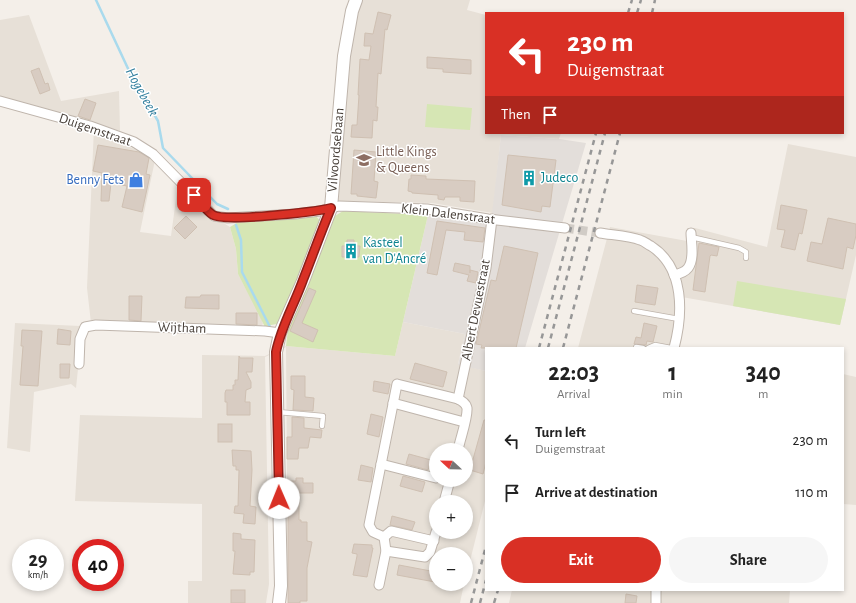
<!DOCTYPE html>
<meta charset="utf-8">
<style>
:root{--surface:#fff;--page:#f6f6f6;--text:#222;--muted:#767676;--accent:#d93025}
body{margin:0;font-family:"Alegreya Sans",sans-serif;background:var(--page);color:var(--text);height:100vh;display:flex;flex-direction:column;font-size:15px;white-space:nowrap}
*{box-sizing:border-box;margin:0}
p{font-size:13px;color:var(--muted)}
.icon{flex:none;width:22px;height:22px;fill:none;stroke:currentColor;stroke-width:2;stroke-linecap:round;stroke-linejoin:round}
.map{position:relative;flex:1;overflow:hidden}
.drawer{position:absolute;left:485px;top:347px;width:359px;height:244px;display:flex;flex-direction:column;background:var(--surface);border-radius:0px;box-shadow:0 2px 6px #0003}
.drawer>*{flex:none}
.top-card{position:absolute;left:485px;top:12px;width:359px;height:122px;border-radius:0px;box-shadow:0 2px 6px #0003;background:#d93025;color:#fff;overflow:hidden}
.needle{width:26px;rotate:292deg}
.controls{position:absolute;left:429px;top:443px;display:grid;gap:8px}
.controls a{display:grid;place-items:center;width:44px;height:44px;border-radius:50%;background:var(--surface);box-shadow:0 2px 6px #0003;font-size:20px}
.speed{position:absolute;left:12px;top:539px;display:flex;gap:8px;font-size:20px;font-weight:700;text-align:center}
.speed>*{display:grid;place-content:center;width:52px;height:52px;border-radius:50%;background:var(--surface);box-shadow:0 2px 6px #0003;line-height:1}
.speed small{font-size:10px;font-weight:400}
.speed .limit{border:6px solid #d22;background:#fff;color:#111}
.pin{position:absolute;display:grid;place-items:center;width:34px;height:34px;color:#fff;margin:-17px;border-radius:8px;box-shadow:0 2px 6px #0006}
.me{position:absolute;width:44px;margin:-22px;rotate:359deg;stroke-linejoin:round;filter:drop-shadow(0 0 3px #0008)}
.turn{display:flex;align-items:center;gap:14px;height:84px;padding:0 16px;font-size:18px}
.turn .icon{width:52px;height:52px;stroke-width:2.5}
.turn b{display:block;font-size:28px;line-height:34px}
.then{display:flex;align-items:center;height:38px;padding:0 16px;background:#0003;gap:8px;font-size:15px}
.eta{display:flex;justify-content:space-evenly;align-items:center;height:68px;text-align:center}
.eta b{font-size:24px;font-weight:600;line-height:28px}
.primary-button{display:flex;gap:8px;margin-top:auto;padding:8px 16px}
.primary-button a{flex:1;height:46px;border-radius:24px;background:var(--accent);color:#fff;font-size:16px;font-weight:600;line-height:46px;text-align:center}
.primary-button a+a{background:var(--page);color:var(--text)}
ul{padding:0;list-style:none}
li{display:flex;align-items:center;gap:12px;height:52px;padding:0 16px}
li div{flex:1}
li b{display:block;font-size:15px}
li em{font-style:normal}
.map>svg:first-child{display:block}
.residential{fill:#e7e0d7;fill-rule:evenodd}
.industrial{fill:#e3deda}
.green{fill:#d6e6b4}
.lines{fill:none;stroke-linecap:round;stroke-linejoin:round}
.stream{stroke:#a9daed;stroke-width:2.5}
.building{fill:#d8ccc2;stroke:#cfc0b2}
.minor-tunnel{stroke:#d1ccc6;stroke-width:9;stroke-dasharray:9 4.5;stroke-linecap:butt}
.service-casing{stroke:#bfb5ac;stroke-width:6}
.minor-casing{stroke:#bfb5ac;stroke-width:11}
.tertiary-casing{stroke:#bfb5ac;stroke-width:14}
.service{stroke:#fff;stroke-width:4.5}
.minor{stroke:#fff;stroke-width:9}
.tertiary{stroke:#fff;stroke-width:12}
.rail{stroke:#979797;stroke-width:2.5;stroke-dasharray:5 5;stroke-linecap:butt}
.route-casing{stroke:#8d1f18;stroke-width:10}
.route{stroke:#d93025;stroke-width:7}
.labels{text-anchor:middle;dominant-baseline:central;stroke-width:3;stroke-linejoin:round;paint-order:stroke}
.street-label{font-size:14px;fill:#473f38;stroke:#fff}
.education-label{font-size:14px;fill:#785e54;stroke:#fff;text-anchor:start}
.culture-label{font-size:14px;fill:#0d838f;stroke:#fff;text-anchor:start}
.shop-label{font-size:14px;fill:#366cbe;stroke:#fff;text-anchor:end}
.water-label{font-size:15px;font-style:italic;fill:#327f9e;stroke:#fff}
</style>
<div class="map">
<svg width="856" height="603" viewBox="0 0 856 603">
<rect width="100%" height="100%" fill="#f4efe9"/>
<g class="residential">
<path d="M 360,0 L 470,0 L 467,10 L 486,15 L 486,133 L 561,133 L 559,139 L 501,135 L 493,213 L 432,203 L 336,201 L 350,55 Z"/>
<path d="M 29,15 L 61,101 L 119,91 L 120,131 L 101,125 L 95,132 L 139,151 L 149,154 L 155,160 L 140,232 L 171,236 L 178,184 L 202,210 L 230,227 L 236,249 L 238,274 L 261,317 L 263,324 L 261,326 L 228,324 L 91,323 L 87,288 L 94,127 L 0,98 L 0,20 Z"/>
<path d="M 788,144 L 856,157 L 856,255 L 840,325 L 676,296 L 678,312 L 670,348 L 578,348 L 610,227 L 687,241 L 687,228 L 695,228 L 767,247 Z"/>
<path d="M 403,322 L 465,334 L 458,364 L 486,371 L 486,497 L 466,577 L 466,554 L 436,554 L 436,584 L 464,584 L 460,603 L 288,603 L 286,347 L 265,357 L 269,584 L 266,603 L 188,603 L 188,581 L 202,581 L 202,504 L 75,501 L 80,415 L 202,418 L 202,355 L 265,356 L 286,346 L 395,356 ZM 436,450 L 466,450 L 466,480 L 436,480 ZM 436,502 L 466,502 L 466,532 L 436,532 Z"/>
<path d="M 15,323 L 80,326 L 82,331 L 76,388 L 71,384 L 34,392 L 30,452 L 7,448 Z"/>
<path d="M 843,374 L 856,377 L 856,505 L 843,504 Z"/>
<path d="M 512,590 L 790,590 L 789,603 L 509,603 Z"/>
</g>
<path class="industrial" d="M 501,135 L 559,139 L 586,143 L 525,348 L 486,348 L 486,371 L 458,365 L 465,334 L 403,322 L 428,215 L 491,223 Z"/>
<g class="green">
<path d="M 427,104 L 472,108 L 470,130 L 425,127 Z"/>
<path d="M 343,211 L 428,215 L 395,356 L 286,346 L 288,329 L 330,219 Z"/>
<path d="M 316,216 L 321,222 L 300,276 L 280,320 L 277,324 L 271,325 L 266,329 L 238,274 L 236,249 L 230,227 L 240,221 Z"/>
<path d="M 737,281 L 846,299 L 840,325 L 733,306 Z"/>
</g>
<g class="lines">
<g class="stream">
<path d="M 96,0 L 131,75 L 158,121 L 163,148 L 217,204 L 228,209"/>
<path d="M 236,225 L 241,240 L 242,272 L 270,327"/>
</g>
</g>
<g class="building">
<path d="M 378,12 L 391,15 L 387,30 L 385,29 L 381,74 L 378,73 L 376,107 L 378,107 L 377,121 L 373,120 L 372,138 L 351,137 L 352,125 L 357,125 L 359,95 L 358,95 L 360,59 L 369,60 L 371,46 L 364,46 L 365,33 L 373,34 Z"/>
<path d="M 427,57 L 471,60 L 471,74 L 443,72 L 443,69 L 427,68 Z"/>
<path d="M 39,68 L 45,84 L 48,83 L 50,90 L 40,94 L 31,71 Z"/>
<path d="M 85,99 L 96,103 L 90,120 L 78,116 Z"/>
<path d="M 98,145 L 139,152 L 149,158 L 146,174 L 150,175 L 142,212 L 122,207 L 127,186 L 111,183 L 109,201 L 101,201 L 102,173 L 93,171 Z"/>
<path d="M 354,150 L 376,152 L 374,181 L 378,182 L 376,198 L 357,196 L 357,194 L 351,194 Z"/>
<path d="M 508,155 L 556,160 L 550,207 L 542,206 L 541,212 L 502,205 Z"/>
<path d="M 411,175 L 426,176 L 426,179 L 475,181 L 474,202 L 460,201 L 460,197 L 445,197 L 444,200 L 438,199 L 438,195 L 412,193 L 412,192 L 408,191 L 409,179 L 411,179 Z"/>
<path d="M 781,205 L 807,210 L 802,234 L 799,233 L 795,250 L 781,247 L 785,230 L 777,229 Z"/>
<path d="M 186,216 L 197,227 L 185,239 L 174,228 Z"/>
<path d="M 828,218 L 856,224 L 856,235 L 853,249 L 847,247 L 843,269 L 807,261 L 811,242 L 822,244 Z"/>
<path d="M 437,221 L 485,228 L 483,242 L 464,240 L 465,232 L 446,230 L 437,275 L 427,273 Z"/>
<path d="M 347,240 L 354,240 L 354,246 L 360,246 L 359,257 L 342,257 L 342,246 L 347,246 Z"/>
<path d="M 699,243 L 719,247 L 717,256 L 711,255 L 710,256 L 705,292 L 693,290 Z"/>
<path d="M 504,246 L 538,253 L 516,348 L 481,348 L 482,345 L 476,344 L 491,280 L 496,281 Z"/>
<path d="M 455,263 L 470,266 L 470,273 L 470,270 L 478,272 L 476,283 L 467,281 L 469,275 L 453,271 Z"/>
<path d="M 637,285 L 658,288 L 655,305 L 635,302 Z"/>
<path d="M 309,288 L 316,291 L 302,323 L 318,330 L 313,342 L 290,331 Z"/>
<path d="M 201,295 L 219,295 L 219,309 L 185,308 L 186,297 L 200,297 Z"/>
<path d="M 129,296 L 142,296 L 141,321 L 129,320 Z"/>
<path d="M 236,313 L 257,313 L 257,325 L 236,324 Z"/>
<path d="M 644,323 L 657,326 L 653,342 L 647,341 L 646,345 L 634,344 L 636,337 L 641,338 Z"/>
<path d="M 58,329 L 71,331 L 70,345 L 57,344 Z"/>
<path d="M 22,330 L 42,331 L 38,386 L 20,385 L 23,346 L 21,346 Z"/>
<path d="M 239,356 L 240,358 L 253,358 L 252,372 L 246,372 L 251,382 L 251,388 L 246,390 L 245,402 L 250,402 L 250,415 L 227,415 L 227,402 L 225,402 L 225,393 L 226,390 L 233,390 L 233,385 L 235,385 L 235,380 L 238,380 Z"/>
<path d="M 415,363 L 447,372 L 443,387 L 410,379 Z"/>
<path d="M 60,364 L 70,364 L 69,378 L 60,378 Z"/>
<path d="M 291,376 L 305,376 L 305,397 L 314,398 L 313,411 L 293,410 L 294,390 L 291,389 Z"/>
<path d="M 374,381 L 390,384 L 388,394 L 373,391 Z"/>
<path d="M 371,414 L 383,417 L 379,437 L 367,434 Z"/>
<path d="M 292,417 L 304,418 L 304,428 L 322,430 L 321,438 L 310,437 L 308,448 L 299,448 L 298,459 L 287,459 L 287,437 L 292,437 Z"/>
<path d="M 484,420 L 486,420 L 486,462 L 483,474 L 470,470 Z"/>
<rect x="218" y="424" width="14" height="18"/>
<path d="M 232,450 L 251,451 L 252,470 L 250,506 L 256,507 L 255,524 L 243,523 L 244,514 L 234,513 L 235,506 L 238,506 L 239,470 L 236,470 L 236,466 L 233,466 Z"/>
<path d="M 409,454 L 431,460 L 428,470 L 406,464 Z"/>
<path d="M 361,465 L 373,468 L 371,482 L 358,480 Z"/>
<path d="M 403,476 L 425,482 L 422,492 L 400,486 Z"/>
<path d="M 296,478 L 303,478 L 303,483 L 313,483 L 313,493 L 299,493 L 299,520 L 301,520 L 301,522 L 307,522 L 307,541 L 312,542 L 307,568 L 307,601 L 300,601 L 300,603 L 288,603 L 288,481 L 296,481 Z"/>
<path d="M 392,516 L 415,522 L 412,530 L 390,525 Z"/>
<path d="M 233,533 L 241,534 L 241,539 L 255,540 L 254,572 L 250,572 L 250,575 L 233,574 L 235,551 L 233,551 Z"/>
<path d="M 354,544 L 372,545 L 372,548 L 373,548 L 367,577 L 353,575 L 357,556 L 357,554 L 352,553 Z"/>
<path d="M 399,565 L 436,572 L 435,582 L 397,575 Z"/>
<rect x="231" y="590" width="14" height="13"/>
<path d="M 626,594 L 637,596 L 636,603 L 625,603 Z"/>
</g>
<g class="lines">
<path class="minor-tunnel" d="M 565,228 L 600,233"/>
<g class="service-casing">
<g id="service">
<path d="M 691,237 L 739,248 L 746,252 L 746,258"/>
<path d="M 634,311 L 679,319"/>
<path d="M 636,347 L 643,348"/>
<path d="M 648,348 L 655,345 L 671,348"/>
<path d="M 278,412 L 323,416 L 322,426"/>
</g>
</g>
<g class="minor-casing">
<g id="minor">
<path d="M 0,101 L 90,126 L 134,142 L 153,154 L 214,216 L 228,218 L 295,214 L 320,211 L 339,206 L 427,209 L 488,219 L 565,228"/>
<path d="M 600,233 C 612,235 630,236 640,240 C 644,241 647,244 651,246 C 685,268 683,314 674,348"/>
<path d="M 674,275 C 679,274 685,272 688,268 C 695,259 691,242 691,233"/>
<path d="M 79,364 L 80,339 L 85,327 L 96,325 L 265,331 L 280,333"/>
<path d="M 458,399 L 486,268 L 492,219"/>
<path d="M 393,403 L 464,422"/>
<path d="M 381,464 L 436,478"/>
<path d="M 444,502 L 450,480"/>
<path d="M 384,537 L 391,531 L 434,541"/>
<path d="M 386,551 L 425,557 L 430,552 L 436,532"/>
<path d="M 379,585 L 386,551 L 384,537 L 373,532 L 369,525 L 397,384 L 458,399 C 462,401 466,403 467,408 C 468,418 460,439 458,450"/>
<path d="M 656,603 L 656,590"/>
</g>
</g>
<g class="tertiary-casing">
<path id="tertiary" d="M 279,603 L 281,586 L 276,352 L 280,333 L 303,281 L 331,208 L 344,56 L 352,11 L 356,0"/>
</g>
<use href="#service" class="service"/>
<use href="#minor" class="minor"/>
<use href="#tertiary" class="tertiary"/>
<g class="rail">
<path d="M 628,13 L 632,0"/>
<path d="M 637,13 L 641,0"/>
<path d="M 652,13 L 655,0"/>
<path d="M 539,348 L 596,133"/>
<path d="M 548,348 L 605,133"/>
<path d="M 563,348 L 620,133"/>
<path d="M 471,603 L 486,546"/>
<path d="M 480,603 L 486,580"/>
<path d="M 494,603 L 498,590"/>
</g>
</g>
<g class="lines">
<g class="route-casing">
<path id="route" d="M 194,195 C 200,201 206,211 213,215 C 225,222 314,212 331,208 C 321,232 312,257 303,280 C 294,305 281,327 276,352 L 279,498"/>
</g>
<use href="#route" class="route"/>
</g>
<defs>
<g id="school-bare" transform="scale(1.2)"><path d="M0-5L7-2L0 1L-7-2ZM-4 1L0 2.5L4 1V4Q0 6-4 4Z" fill="#8d6e63" stroke="#fff" stroke-width="2.5" paint-order="stroke"/></g>
<g id="building-bare" transform="scale(1.2)"><path d="M-4-6H4V6H1V3H-1V6H-4ZM-2.5-4.3h1.7v1.8h-1.7ZM.8-4.3h1.7v1.8H.8ZM-2.5-1h1.7V.8h-1.7ZM.8-1h1.7V.8H.8Z" fill="#0f9aa8" stroke="#fff" stroke-width="2.5" paint-order="stroke"/></g>
<g id="shop-bare" transform="scale(1.2)"><path d="M-5-2.5h2.3a2.7 3.5 0 0 1 5.4 0H5L5.5 6h-11ZM-1.5-2.5h3a1.5 2.3 0 0 0-3 0Z" fill="#3f7fe0" stroke="#fff" stroke-width="2.5" paint-order="stroke"/></g>
</defs>
<g fill-rule="evenodd">
<use href="#school-bare" x="364" y="160"/>
<use href="#building-bare" x="529" y="178"/>
<use href="#shop-bare" x="136" y="180"/>
<use href="#building-bare" x="351" y="251"/>
</g>
<g class="labels">
<g class="street-label">
<text transform="translate(95 130) rotate(19)">Duigemstraat</text>
<text transform="translate(336 150) rotate(-85)">Vilvoordsebaan</text>
<text transform="translate(448 214) rotate(7)">Klein Dalenstraat</text>
<text transform="translate(476 310) rotate(-79)">Albert Devuestraat</text>
<text transform="translate(182 328) rotate(2)">Wijtham</text>
</g>
<g class="education-label">
<text x="376" y="152">Little Kings<tspan x="376" dy="16">&amp; Queens</tspan></text>
</g>
<g class="culture-label">
<text x="541" y="178">Judeco</text>
<text x="363" y="243">Kasteel<tspan x="363" dy="16">van D'Ancré</tspan></text>
</g>
<g class="shop-label">
<text x="124" y="180">Benny Fets</text>
</g>
<g class="water-label">
<text transform="translate(142 92) rotate(61)">Hogebeek</text>
</g>
</g>
</svg>
<div class="controls">
<a><svg class="needle" viewBox="-14 -14 28 28"><path d="M0-13l5 13h-10z" fill="#e53935"/><path d="M0 13l5-13h-10z" fill="#767676"/></svg></a>
<a>+</a>
<a>−</a>
</div>
<div class="speed"><div>29<small>km/h</small></div><div class="limit">40</div></div>
<div class="pin" style="left:194px;top:195px;background:#d93025"><svg class="icon" aria-label="arrive" viewBox="0 0 24 24"><path d="M6 21V4h12l-3 4 3 4H6"/></svg></div>
<svg class="me" style="left:279px;top:498px" viewBox="-20 -20 40 40"><circle r="19" fill="#fff"/><path d="M0-13L10 11 0 6-10 11z" fill="#d93025"/></svg>
<div class="top-card">
<div class="turn"><svg class="icon" aria-label="left" viewBox="0 0 24 24"><path d="M17 20v-9H6M10 6l-5 5 5 5"/></svg><div><b>230 m</b>Duigemstraat</div></div>
<div class="then">Then<svg class="icon" aria-label="arrive" viewBox="0 0 24 24"><path d="M6 21V4h12l-3 4 3 4H6"/></svg></div>
</div>
<section class="drawer">
<div class="eta">
<div><b>22:03</b><p>Arrival</p></div>
<div><b>1</b><p>min</p></div>
<div><b>340</b><p>m</p></div>
</div>
<ul>
<li><svg class="icon" aria-label="left" viewBox="0 0 24 24"><path d="M17 20v-9H6M10 6l-5 5 5 5"/></svg><div><b>Turn left</b><p>Duigemstraat</p></div><em>230 m</em></li>
<li><svg class="icon" aria-label="arrive" viewBox="0 0 24 24"><path d="M6 21V4h12l-3 4 3 4H6"/></svg><div><b>Arrive at destination</b></div><em>110 m</em></li>
</ul>
<div class="primary-button"><a>Exit</a><a>Share</a></div>
</section>
</div>
